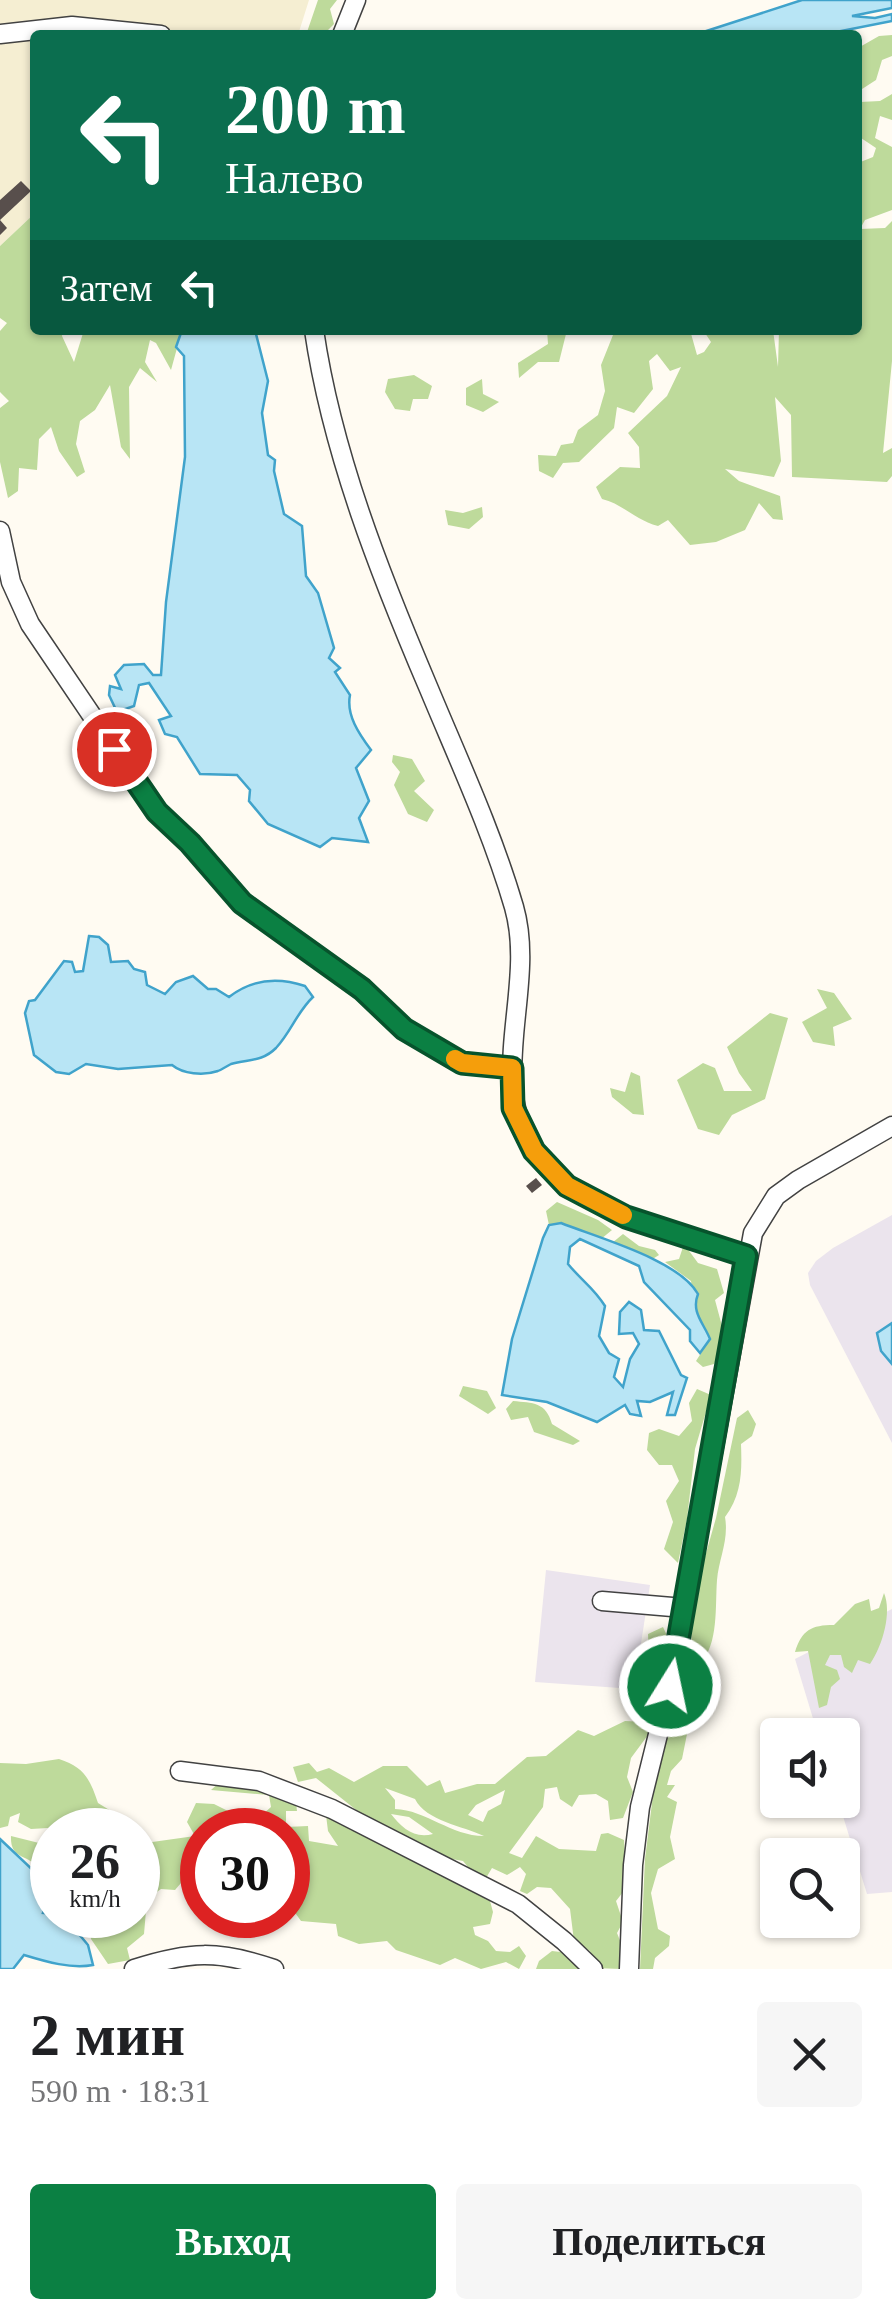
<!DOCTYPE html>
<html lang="ru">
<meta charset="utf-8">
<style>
:root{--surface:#fff;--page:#f6f6f6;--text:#202124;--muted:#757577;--accent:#0b8043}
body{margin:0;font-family:Georgia,serif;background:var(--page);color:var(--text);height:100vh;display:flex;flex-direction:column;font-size:38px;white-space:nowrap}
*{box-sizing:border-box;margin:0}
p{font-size:32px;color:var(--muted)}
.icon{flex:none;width:55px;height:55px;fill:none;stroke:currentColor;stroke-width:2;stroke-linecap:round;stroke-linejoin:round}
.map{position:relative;height:1969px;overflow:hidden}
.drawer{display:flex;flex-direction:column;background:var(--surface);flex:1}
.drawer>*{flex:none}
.hud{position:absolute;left:30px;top:30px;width:832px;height:305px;border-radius:10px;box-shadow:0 2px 8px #0004;background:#0b6e4f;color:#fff;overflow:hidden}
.controls{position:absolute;left:760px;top:1718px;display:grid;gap:20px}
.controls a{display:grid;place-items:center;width:100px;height:100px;border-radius:10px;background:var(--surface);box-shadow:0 2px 8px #0004;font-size:50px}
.speed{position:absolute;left:30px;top:1808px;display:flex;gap:20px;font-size:50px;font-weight:700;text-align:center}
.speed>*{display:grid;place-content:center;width:130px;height:130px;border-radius:50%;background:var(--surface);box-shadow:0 2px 8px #0004;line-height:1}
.speed small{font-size:25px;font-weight:400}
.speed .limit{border:15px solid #d22;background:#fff;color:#111}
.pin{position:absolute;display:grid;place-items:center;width:85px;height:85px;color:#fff;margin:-42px;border:5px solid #fff;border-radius:50%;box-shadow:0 2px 10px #0007}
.me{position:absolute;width:110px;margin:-55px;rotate:10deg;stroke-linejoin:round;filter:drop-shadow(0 0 8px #0008)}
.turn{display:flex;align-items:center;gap:35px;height:210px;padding:0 30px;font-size:45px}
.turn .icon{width:130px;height:130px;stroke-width:2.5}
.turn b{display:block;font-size:70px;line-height:85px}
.then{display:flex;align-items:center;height:95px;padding:0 30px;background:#0003;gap:20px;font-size:38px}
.round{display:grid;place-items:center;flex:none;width:105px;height:105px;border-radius:10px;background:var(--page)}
.summary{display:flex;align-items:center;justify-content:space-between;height:170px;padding:0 30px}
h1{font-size:60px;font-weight:700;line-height:75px}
.primary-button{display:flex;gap:20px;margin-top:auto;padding:20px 30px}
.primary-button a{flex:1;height:115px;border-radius:10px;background:var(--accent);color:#fff;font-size:40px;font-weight:700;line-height:115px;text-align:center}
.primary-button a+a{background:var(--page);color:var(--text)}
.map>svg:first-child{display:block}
.industrial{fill:#ebe4ed}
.farmland{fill:#f5eed2}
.forest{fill:#beda9b;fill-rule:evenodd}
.water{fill:#b8e5f5;stroke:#40a3cb;stroke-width:2.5}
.building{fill:#584f4c}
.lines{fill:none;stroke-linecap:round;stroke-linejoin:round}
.minor-casing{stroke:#424242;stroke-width:21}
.minor{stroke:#fff;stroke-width:18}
.route-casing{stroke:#07532c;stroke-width:25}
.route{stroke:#0b8043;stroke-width:18}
.slow{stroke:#f59e0b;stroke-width:18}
</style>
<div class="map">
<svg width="892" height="1969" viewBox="0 0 892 1969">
<rect width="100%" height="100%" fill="#fffbf2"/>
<g class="industrial">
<path d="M 892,1215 L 892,1443 L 810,1285 L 808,1273 L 816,1261 L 833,1248 Z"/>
<path d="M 546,1570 L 650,1585 L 634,1689 L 535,1682 Z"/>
<path d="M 892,1609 L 892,1892 L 867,1894 L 838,1800 L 842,1800 L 842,1735 L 818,1735 L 795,1659 Z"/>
</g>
<path class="farmland" d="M 0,0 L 309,0 L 298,35 L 35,35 L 35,213 L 0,246 Z"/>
<g class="forest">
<path d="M 318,0 L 337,0 L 330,9 L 334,24 L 323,35 L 306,35 Z"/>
<path d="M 892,35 L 892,56 L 882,60 L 876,80 L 859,91 L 860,102 L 880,101 L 892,94 L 892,120 L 880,116 L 875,138 L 892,147 L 892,210 L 865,220 L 860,229 L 885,228 L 892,221 L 892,361 L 883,453 L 892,448 L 892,476 L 887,482 L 792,477 L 791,415 L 775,397 L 781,461 L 774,477 L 725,469 L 739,481 L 780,496 L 783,520 L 773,519 L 759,503 L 745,530 L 716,542 L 690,545 L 668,520 L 658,526 C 635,520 623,504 602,499 L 596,487 L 620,467 L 640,468 L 639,447 L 628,433 L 667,396 L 681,367 L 670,371 L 657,354 L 649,361 L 653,389 L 634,413 L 617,407 L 614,428 L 579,462 L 563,463 L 553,478 L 539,471 L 538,455 L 556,456 L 561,445 L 573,443 L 578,430 L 598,415 L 605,391 L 601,365 L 615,330 L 690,330 L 697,355 L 704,352 L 711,342 L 703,330 L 773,330 L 778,367 L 779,330 L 858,330 L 858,163 L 873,157 L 876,148 L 858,136 L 858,48 L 879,36 Z"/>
<path d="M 35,213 L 35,330 L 63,330 L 62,336 L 74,362 L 84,330 L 182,330 L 171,370 L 156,343 L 150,340 L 145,362 L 157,382 L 140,368 L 129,387 L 130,459 L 121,447 L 110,385 L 95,410 L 80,421 L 76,444 L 85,472 L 77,477 L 59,451 L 51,427 L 39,439 L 37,470 L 19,468 L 18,491 L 8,498 L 0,462 L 0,408 L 9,401 L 0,392 L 0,331 L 7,323 L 0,318 L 0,246 Z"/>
<path d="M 547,330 L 567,330 L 559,362 L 538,362 L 519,378 L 518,363 L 548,344 Z"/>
<path d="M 414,375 L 432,386 L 428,399 L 413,399 L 410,411 L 395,409 L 385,392 L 388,379 Z"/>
<path d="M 482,379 L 483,394 L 499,402 L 483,412 L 466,405 L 466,388 Z"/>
<path d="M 482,507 L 483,517 L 469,529 L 448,525 L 445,510 L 463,513 Z"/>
<path d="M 393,755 L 412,759 L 425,781 L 414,791 L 434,810 L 427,822 L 408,814 L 394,785 L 400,772 L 392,762 Z"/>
<path d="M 817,989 L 834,993 L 852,1019 L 833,1027 L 835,1046 L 813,1042 L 802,1022 L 827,1008 Z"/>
<path d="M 770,1013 L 788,1018 L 765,1099 L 732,1115 L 719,1135 L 698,1129 L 677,1080 L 703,1063 L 715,1068 L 724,1091 L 752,1091 L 739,1073 L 727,1047 Z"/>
<path d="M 631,1072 L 640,1076 L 644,1115 L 633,1114 L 612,1097 L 610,1088 L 625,1092 Z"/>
<path d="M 557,1202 L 598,1220 L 612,1230 L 601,1239 L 561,1223 L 549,1225 L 546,1211 Z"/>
<path d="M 623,1234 L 639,1246 L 655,1250 L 659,1255 L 651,1260 L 612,1243 Z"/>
<path d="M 684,1244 L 698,1263 L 717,1269 L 724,1293 L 715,1300 L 726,1341 L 714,1364 L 703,1367 L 696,1361 L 710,1339 L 695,1312 L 691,1281 L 665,1262 L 679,1259 Z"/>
<path d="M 463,1386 L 487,1391 L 496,1408 L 488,1414 L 459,1396 Z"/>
<path d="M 697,1389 L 711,1395 L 695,1449 L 687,1519 L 678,1563 L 664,1549 L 673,1522 L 666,1501 L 679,1481 L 672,1465 L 659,1465 L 647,1450 L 649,1433 L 659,1429 L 679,1436 L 692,1421 L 689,1403 Z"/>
<path d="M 513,1401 C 533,1403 546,1402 552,1424 L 580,1441 L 573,1445 L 534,1432 L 528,1417 L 511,1420 L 506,1409 Z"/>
<path d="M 748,1410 L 756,1424 L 752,1436 L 741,1444 C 742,1471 742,1494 725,1517 C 729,1540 719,1558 717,1580 C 715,1606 719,1644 700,1664 L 705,1692 L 694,1699 L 682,1759 L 671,1771 L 667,1785 L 675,1785 L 667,1797 L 677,1802 L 670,1837 L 675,1859 L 658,1869 L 651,1893 L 658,1929 L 670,1936 L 669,1946 L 655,1958 L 653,1969 L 640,1969 L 645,1859 L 655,1779 L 677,1698 L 692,1656 L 691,1623 L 699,1578 L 716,1518 L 737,1418 Z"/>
<path d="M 884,1593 C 892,1612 883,1645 870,1664 L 858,1660 L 852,1673 L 844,1667 L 841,1655 L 830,1655 L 825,1665 L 837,1670 L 840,1679 L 831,1687 L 827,1705 L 819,1708 L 808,1651 L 795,1652 C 802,1630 811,1625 834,1625 L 855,1604 L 869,1599 L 871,1611 L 879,1608 Z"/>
<path d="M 663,1627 L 669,1640 L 657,1672 L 652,1709 L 641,1711 L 640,1689 L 649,1660 L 648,1634 Z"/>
<path d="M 625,1721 L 645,1722 L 651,1731 L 631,1758 L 627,1777 L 633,1792 L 623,1818 L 610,1820 L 608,1801 L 596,1794 L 579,1795 L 572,1807 L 560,1799 L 557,1787 L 545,1789 L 543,1807 L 509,1853 L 522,1858 L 536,1836 L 559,1849 L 596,1851 L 601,1834 L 608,1833 L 624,1840 L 627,1887 L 616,1901 L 623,1922 L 617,1933 L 623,1948 L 621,1969 L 595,1968 L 590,1951 L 574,1941 L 570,1909 L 551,1888 L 537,1887 L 527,1894 L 520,1891 L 526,1874 L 520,1867 L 507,1875 L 492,1868 L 486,1878 L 478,1879 L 463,1861 L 435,1856 L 398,1832 L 370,1821 L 316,1778 L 298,1782 L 293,1767 L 309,1763 L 317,1772 L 329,1768 L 354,1782 L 383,1766 L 407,1766 L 427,1786 L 440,1780 L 445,1793 L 477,1784 L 495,1784 L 527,1757 L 546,1756 L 578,1730 L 594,1736 ZM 385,1788 L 415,1799 C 426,1821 463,1826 484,1836 C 451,1836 426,1810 395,1809 L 395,1800 ZM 505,1790 L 501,1804 L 488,1811 L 483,1822 L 468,1815 L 476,1805 ZM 391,1814 L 409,1817 L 433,1834 C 414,1839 402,1828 391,1814 Z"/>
<path d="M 59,1759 C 84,1767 90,1779 98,1803 L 111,1811 L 122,1830 L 52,1830 L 52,1889 C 46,1883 44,1873 38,1867 C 26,1854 10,1859 11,1836 L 43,1844 L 48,1828 L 31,1829 L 18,1822 L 20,1813 L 10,1817 L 8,1826 L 0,1828 L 0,1763 L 26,1764 Z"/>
<path d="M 222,1780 L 295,1795 L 297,1811 L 286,1811 L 286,1827 L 308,1826 L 309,1841 L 338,1846 L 328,1831 L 326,1815 L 342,1817 L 350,1830 L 382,1838 L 490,1901 L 493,1912 L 490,1924 L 473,1927 L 475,1935 L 488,1941 L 496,1951 L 510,1952 L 519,1946 L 526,1956 L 519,1969 L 506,1962 L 481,1969 L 455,1958 L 440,1965 L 396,1950 L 387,1941 L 359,1944 L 338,1936 L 336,1924 L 301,1921 L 288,1903 L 288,1830 L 202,1830 L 202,1863 L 186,1868 L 181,1883 L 175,1890 L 161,1889 L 147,1899 L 144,1934 L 127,1948 L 130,1960 L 108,1964 L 91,1939 L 90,1930 L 79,1925 L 73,1915 L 138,1915 L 138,1844 L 195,1836 L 187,1822 L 196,1803 L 214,1804 L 236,1815 L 261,1816 L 271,1807 L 269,1795 L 211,1790 Z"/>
<path d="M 552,1951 L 569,1953 L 581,1969 L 536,1969 L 539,1961 Z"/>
</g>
<g class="water">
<path d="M 802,0 L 892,0 L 892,8 L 852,16 L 875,18 L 892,14 L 892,21 L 821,35 L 694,35 Z"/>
<path d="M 182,330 L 255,330 L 268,381 L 262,413 L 268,455 L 275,460 L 274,471 L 284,514 L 302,526 L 306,576 L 318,593 L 334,648 L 329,658 L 340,668 L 335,672 L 350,695 C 346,715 359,734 371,750 L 356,768 L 369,801 L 359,818 L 368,842 L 332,838 L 320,847 L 268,824 L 249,801 L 250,790 L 237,775 L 200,774 L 177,737 L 165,734 L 159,720 L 171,716 L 149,683 L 139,685 L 134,706 L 117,712 L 109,695 L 110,686 L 121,689 L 115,675 L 124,665 L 144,664 L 153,675 L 161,675 L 166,602 L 185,457 L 184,356 L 176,347 Z"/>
<path d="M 89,936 L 99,937 L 108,945 L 111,962 L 128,961 L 134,969 L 145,972 L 147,985 L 165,994 L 176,982 L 193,976 L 208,989 L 216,989 L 229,997 C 252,979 278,977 305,986 L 313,997 C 297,1012 291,1032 276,1048 C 262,1062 248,1059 231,1064 C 229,1065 219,1071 218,1071 C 203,1076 183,1074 172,1065 L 118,1069 L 86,1064 L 69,1074 L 56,1072 L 34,1055 L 25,1013 L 29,1001 L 35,1000 L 64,961 L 72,962 L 75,972 L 83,971 Z"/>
<path d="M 561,1223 C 599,1238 679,1260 698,1294 C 691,1312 703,1322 710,1339 L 700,1353 L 690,1341 L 690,1330 L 644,1282 L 639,1266 L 580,1239 L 570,1247 L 568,1264 C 581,1280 594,1288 605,1306 L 599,1336 L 609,1353 L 619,1359 L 614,1377 L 623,1387 L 630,1359 L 639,1344 L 633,1333 L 619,1334 L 620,1312 L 629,1302 L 641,1310 L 644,1330 L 659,1331 L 681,1375 L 687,1378 L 675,1415 L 667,1415 L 673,1392 L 650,1402 L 637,1401 L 641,1416 L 630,1414 L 625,1405 L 597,1422 L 547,1402 L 502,1395 L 512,1339 L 543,1238 L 549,1225 Z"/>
<path d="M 892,1323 L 892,1364 L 881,1351 L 877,1333 Z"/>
<path d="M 0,1839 L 37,1874 L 49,1896 L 43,1913 L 63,1915 L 88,1945 L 93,1965 C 71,1969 47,1962 24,1955 L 13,1969 L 0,1969 Z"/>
</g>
<g class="building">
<path d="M 21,181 L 31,191 L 0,220 L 7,228 L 0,235 L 0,200 Z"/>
<path d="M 536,1178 L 542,1185 L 532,1193 L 526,1186 Z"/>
</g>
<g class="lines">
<g class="minor-casing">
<g id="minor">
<path d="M 0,34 L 72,26 L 161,35"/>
<path d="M 342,35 L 356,0"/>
<path d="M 314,330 C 332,453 380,574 429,689 C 459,761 492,832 514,907 C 537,987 485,1078 534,1151 C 576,1213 678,1234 746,1255"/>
<path d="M 0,531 L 11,582 L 30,624 L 157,812 L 190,843 L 242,903 L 362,989 L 403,1029 L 462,1063 L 512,1067"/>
<path d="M 602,1601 L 684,1608"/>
<path d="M 180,1771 L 259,1781 L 332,1809 L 518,1904 L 564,1941 L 593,1969"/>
<path d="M 134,1969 C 189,1951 219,1950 274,1969"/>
<path d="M 629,1969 L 633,1865 L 640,1807 L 670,1686 L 753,1233 L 776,1196 L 798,1180 L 892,1126"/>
</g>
</g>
<use href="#minor" class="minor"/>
</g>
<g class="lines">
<g class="route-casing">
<path id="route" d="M 114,749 L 157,812 L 190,843 L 242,903 L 362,989 L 404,1029 L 462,1063 L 512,1068 L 513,1108 L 534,1151 L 567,1186 L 626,1217 L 746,1256 L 670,1686"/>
</g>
<use href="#route" class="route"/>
<path class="slow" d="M 455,1059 L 462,1063 L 512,1068 L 513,1108 L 534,1151 L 567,1186 L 623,1215"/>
</g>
</svg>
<div class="controls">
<a><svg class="icon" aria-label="sound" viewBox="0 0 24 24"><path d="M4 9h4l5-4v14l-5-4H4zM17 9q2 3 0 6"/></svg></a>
<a><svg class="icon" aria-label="search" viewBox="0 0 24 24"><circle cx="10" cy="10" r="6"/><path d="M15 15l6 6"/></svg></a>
</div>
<div class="speed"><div>26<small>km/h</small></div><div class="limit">30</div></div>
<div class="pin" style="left:114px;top:749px;background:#d93025"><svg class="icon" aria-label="arrive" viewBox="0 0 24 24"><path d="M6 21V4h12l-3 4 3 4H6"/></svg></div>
<svg class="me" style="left:670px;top:1686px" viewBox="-20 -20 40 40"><circle r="17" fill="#0b8043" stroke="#fff" stroke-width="3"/><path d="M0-11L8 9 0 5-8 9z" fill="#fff"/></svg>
<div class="hud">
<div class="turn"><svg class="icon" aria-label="left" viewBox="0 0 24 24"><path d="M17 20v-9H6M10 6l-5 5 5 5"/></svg><div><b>200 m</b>Налево</div></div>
<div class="then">Затем<svg class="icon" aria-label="left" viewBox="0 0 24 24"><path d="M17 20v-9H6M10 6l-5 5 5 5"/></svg></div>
</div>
</div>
<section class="drawer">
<div class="summary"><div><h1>2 мин</h1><p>590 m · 18:31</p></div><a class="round"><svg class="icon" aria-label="close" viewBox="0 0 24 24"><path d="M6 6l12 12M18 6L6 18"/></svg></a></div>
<div class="primary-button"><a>Выход</a><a>Поделиться</a></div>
</section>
